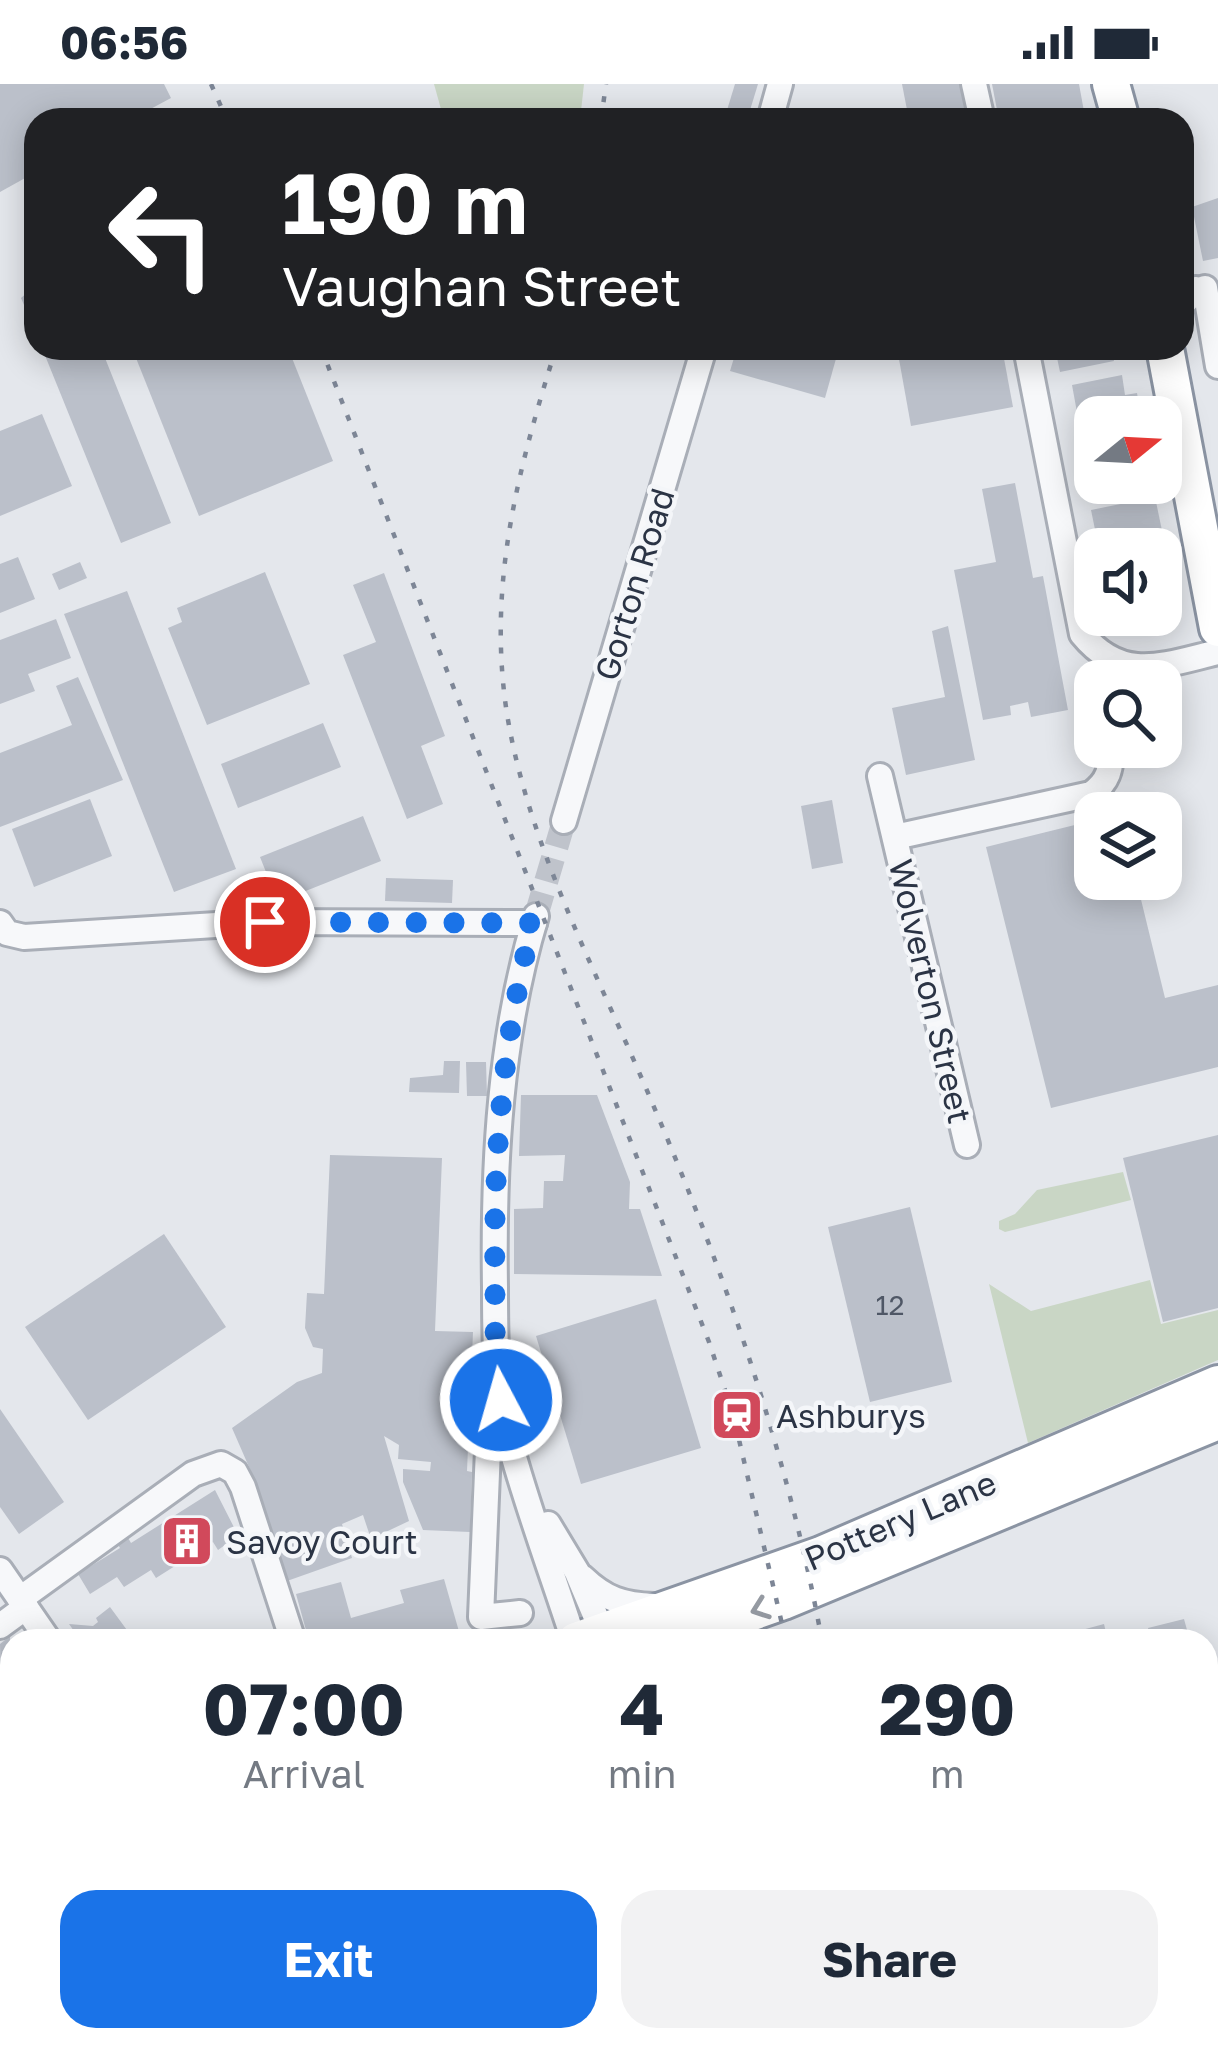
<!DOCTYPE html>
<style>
:root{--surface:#fff;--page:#f2f2f3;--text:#1f2937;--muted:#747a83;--accent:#1a73e8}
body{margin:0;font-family:"Golos Text",sans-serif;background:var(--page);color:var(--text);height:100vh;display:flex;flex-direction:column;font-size:45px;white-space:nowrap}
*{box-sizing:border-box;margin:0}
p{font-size:39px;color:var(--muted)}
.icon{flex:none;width:66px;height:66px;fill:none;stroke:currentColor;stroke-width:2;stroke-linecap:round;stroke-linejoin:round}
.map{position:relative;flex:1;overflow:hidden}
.panel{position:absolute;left:0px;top:1545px;width:1218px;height:423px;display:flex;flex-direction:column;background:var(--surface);border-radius:36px 36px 0 0;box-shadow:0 6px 30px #0003}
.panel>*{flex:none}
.guide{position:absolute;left:24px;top:24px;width:1170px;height:252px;border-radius:36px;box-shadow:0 6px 30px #0003;background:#202124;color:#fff;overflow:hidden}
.needle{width:78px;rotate:72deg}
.controls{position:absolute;left:1074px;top:312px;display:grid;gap:24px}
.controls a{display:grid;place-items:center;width:108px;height:108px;border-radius:24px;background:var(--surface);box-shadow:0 6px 30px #0003;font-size:60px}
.pin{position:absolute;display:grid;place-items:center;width:102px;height:102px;color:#fff;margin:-51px;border:6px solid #fff;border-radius:50%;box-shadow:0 3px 12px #0007}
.me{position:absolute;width:132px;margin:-66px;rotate:354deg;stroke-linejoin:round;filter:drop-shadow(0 0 9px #0008)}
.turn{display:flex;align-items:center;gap:42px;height:252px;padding:0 60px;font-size:54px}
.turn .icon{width:156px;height:156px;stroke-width:2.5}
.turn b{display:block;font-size:84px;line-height:102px}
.eta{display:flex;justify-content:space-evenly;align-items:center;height:204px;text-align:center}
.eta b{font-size:72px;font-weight:700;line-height:84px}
.primary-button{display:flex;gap:24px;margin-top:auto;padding:24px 60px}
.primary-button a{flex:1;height:138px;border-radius:36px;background:var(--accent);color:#fff;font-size:48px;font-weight:700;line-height:138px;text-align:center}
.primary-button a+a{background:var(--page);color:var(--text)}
.status{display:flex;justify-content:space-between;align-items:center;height:84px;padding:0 60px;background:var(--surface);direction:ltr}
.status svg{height:33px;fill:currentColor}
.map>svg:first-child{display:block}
.green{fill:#c9d6c5}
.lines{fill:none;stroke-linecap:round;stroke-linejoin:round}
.stream{stroke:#9fb4cc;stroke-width:4.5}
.building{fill:#bbc0ca}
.minor-tunnel{stroke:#bfc3cb;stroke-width:24;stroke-dasharray:24 12;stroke-linecap:butt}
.minor-casing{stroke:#a9aeb7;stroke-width:30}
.highway-casing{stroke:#8b94a3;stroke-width:42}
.minor{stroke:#f7f8fa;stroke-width:24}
.highway{stroke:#fff;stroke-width:36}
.rail{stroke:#7d8696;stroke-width:4.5;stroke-dasharray:6 12;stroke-linecap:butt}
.oneway{stroke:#959aa2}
.route{stroke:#1a73e8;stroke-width:21;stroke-dasharray:0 37.8}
.labels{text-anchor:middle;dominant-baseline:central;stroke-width:9;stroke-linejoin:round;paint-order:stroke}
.number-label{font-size:27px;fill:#4f5766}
.street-label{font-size:33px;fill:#2b3445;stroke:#f4f6f9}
.poi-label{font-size:33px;fill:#2b3445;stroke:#f4f6f9;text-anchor:start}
</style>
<div class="status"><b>06:56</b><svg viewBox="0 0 49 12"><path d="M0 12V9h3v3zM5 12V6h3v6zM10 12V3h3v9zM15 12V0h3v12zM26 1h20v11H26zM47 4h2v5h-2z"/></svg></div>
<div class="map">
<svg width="1218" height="1967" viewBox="0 0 1218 1967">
<rect width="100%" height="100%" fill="#e4e7ec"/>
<g class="green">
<path d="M 434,0 L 584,0 L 580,36 L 444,36 Z"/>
<path d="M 1123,1088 L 1131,1116 L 1005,1148 L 999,1145 L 999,1137 L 1015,1130 L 1037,1106 Z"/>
<path d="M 1150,1196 L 1161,1240 L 1218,1226 L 1218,1276 L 1028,1359 L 989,1200 L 1031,1227 Z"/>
</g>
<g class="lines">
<path class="stream" d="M 567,1967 L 569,1956"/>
</g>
<g class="building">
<path d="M 0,0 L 164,0 L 171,14 L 130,36 L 36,36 L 36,88 L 0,108 Z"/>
<path d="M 735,0 L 758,0 L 747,36 L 724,36 Z"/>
<path d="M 902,0 L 960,0 L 967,36 L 909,36 Z"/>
<path d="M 992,0 L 1079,0 L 1085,33 L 999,36 Z"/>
<path d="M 1218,114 L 1218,174 L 1203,177 L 1192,123 Z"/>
<path d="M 36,201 L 36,249 L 21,214 Z"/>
<path d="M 42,264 L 101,264 L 171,439 L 121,459 Z"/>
<path d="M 132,264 L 288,264 L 333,377 L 199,432 Z"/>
<path d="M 737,264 L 839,264 L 825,314 L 730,287 Z"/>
<path d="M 897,264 L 1002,264 L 1013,323 L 911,342 Z"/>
<path d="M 1055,264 L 1111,264 L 1114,277 L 1060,288 Z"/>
<path d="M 1122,291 L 1125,311 L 1137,309 L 1141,333 L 1095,333 L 1095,398 L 1090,399 L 1072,301 Z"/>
<path d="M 42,330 L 72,402 L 0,432 L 0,347 Z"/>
<path d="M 1015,399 L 1033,494 L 1043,492 L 1068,626 L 1031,633 L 1028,618 L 1010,622 L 1011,631 L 983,636 L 954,486 L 996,478 L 982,405 Z"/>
<path d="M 1155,413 L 1165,461 L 1099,465 L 1091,426 Z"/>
<path d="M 18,473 L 35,515 L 0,529 L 0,480 Z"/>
<path d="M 80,478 L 87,494 L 59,506 L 52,490 Z"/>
<path d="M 265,488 L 310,600 L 207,641 L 168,544 L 182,538 L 177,524 Z"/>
<path d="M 384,489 L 445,652 L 421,662 L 443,720 L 407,735 L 343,571 L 376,558 L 353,501 Z"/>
<path d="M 127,507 L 236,785 L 174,808 L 64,530 Z"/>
<path d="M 56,535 L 71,574 L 28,590 L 35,607 L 0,620 L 0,556 Z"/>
<path d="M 948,542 L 975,676 L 906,691 L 892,624 L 945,613 L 932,547 Z"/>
<path d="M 78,593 L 123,696 L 0,743 L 0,669 L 72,641 L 56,602 Z"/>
<path d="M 323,639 L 341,683 L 238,724 L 221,680 Z"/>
<path d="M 90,715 L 112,772 L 34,803 L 12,745 Z"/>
<path d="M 832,716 L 843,779 L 812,785 L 801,722 Z"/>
<path d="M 363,732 L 381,777 L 278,818 L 260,773 Z"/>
<path d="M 1095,736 L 1095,795 L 1136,795 L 1165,914 L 1218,901 L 1218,983 L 1051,1024 L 986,763 Z"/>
<path d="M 386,794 L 453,796 L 452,819 L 385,817 Z"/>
<path d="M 444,977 L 460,977 L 459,1009 L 409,1008 L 410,994 L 443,991 Z"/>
<path d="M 466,978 L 486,978 L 487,1012 L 467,1012 Z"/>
<path d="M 521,1011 L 597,1011 L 630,1098 L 629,1125 L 640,1125 L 662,1192 L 514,1190 L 514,1125 L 543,1124 L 544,1097 L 563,1097 L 565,1071 L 519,1072 Z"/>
<path d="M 1218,1051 L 1218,1224 L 1163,1238 L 1123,1074 Z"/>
<path d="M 330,1071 L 442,1074 L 435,1247 L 473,1248 L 467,1387 L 472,1388 L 470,1448 L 423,1446 L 403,1398 L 403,1385 L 430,1387 L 431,1378 L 398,1375 L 399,1361 L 384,1352 L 409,1437 L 371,1455 L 363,1431 L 342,1440 L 352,1474 L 287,1497 L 256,1399 L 232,1344 L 297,1298 L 322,1289 L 323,1265 L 313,1263 L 305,1244 L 307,1209 L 324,1210 Z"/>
<path d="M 910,1123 L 952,1298 L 870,1318 L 828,1143 Z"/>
<path d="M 164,1150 L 226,1243 L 88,1336 L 25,1243 Z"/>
<path d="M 656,1215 L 701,1364 L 581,1400 L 536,1252 Z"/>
<path d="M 0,1325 L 64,1418 L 19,1450 L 0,1423 Z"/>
<path d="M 215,1406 L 244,1463 L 232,1470 L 225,1461 L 218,1466 L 213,1458 L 156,1494 L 151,1486 L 124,1503 L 117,1493 L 90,1510 L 78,1490 L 120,1464 L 117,1459 L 127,1452 L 131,1459 Z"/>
<path d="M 444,1495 L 460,1551 L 437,1557 L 309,1557 L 296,1510 L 341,1498 L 351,1534 L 404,1519 L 400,1506 Z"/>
<path d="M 110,1523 L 135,1557 L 81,1557 L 69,1540 L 93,1542 L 98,1538 L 96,1534 Z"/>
<path d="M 1184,1535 L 1190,1557 L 1151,1557 L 1148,1544 Z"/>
<path d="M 1104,1540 L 1108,1557 L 1069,1557 L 1067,1550 Z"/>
<path d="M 10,1552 L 12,1667 L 3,1668 L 0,1560 Z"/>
<path d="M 1206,1627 L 1211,1642 L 1218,1640 L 1216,1728 L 1213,1713 L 1207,1715 L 1206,1710 Z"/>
</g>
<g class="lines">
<path class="minor-tunnel" d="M 536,832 L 564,737"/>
<g class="minor-casing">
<g id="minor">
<path d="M 974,0 L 982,36"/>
<path d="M 770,36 L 780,0"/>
<path d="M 1205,204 L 1218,282"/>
<path d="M 1182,221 L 1196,205"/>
<path d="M 1026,264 L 1082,550 C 1122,599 1163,581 1218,568"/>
<path d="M 880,692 L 967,1061"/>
<path d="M 564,737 L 704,264"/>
<path d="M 895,753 L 1091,710 C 1108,698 1113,684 1109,663"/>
<path d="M 536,832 C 500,951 493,1079 495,1203 C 495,1252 495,1300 507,1348 C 525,1418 552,1488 574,1557"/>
<path d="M 0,839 L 7,849 L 24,853 L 265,838 L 534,839"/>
<path d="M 507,1349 L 491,1357 L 488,1365 L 481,1533 L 520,1529"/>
<path d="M 548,1440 L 577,1488 L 606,1557"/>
<path d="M 0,1486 L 49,1557"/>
<path d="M 583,1494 C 605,1515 623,1521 654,1522"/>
<path d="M 20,1515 L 193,1390 L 221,1380 L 235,1388 L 243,1403 L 293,1557"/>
<path d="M 0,1542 L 26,1523"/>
<path d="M 123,1956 L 123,1967"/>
<path d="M 214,1956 L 222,1967"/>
<path d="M 448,1956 L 449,1967"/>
<path d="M 664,1956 L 665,1967"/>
<path d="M 52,1967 L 60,1956"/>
<path d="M 327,1967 L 343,1956"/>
</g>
</g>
<g class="highway-casing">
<g id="highway">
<path d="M 1111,0 L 1121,36"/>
<path d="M 1165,264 L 1218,544"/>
<path d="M 576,1557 L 821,1471 L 1218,1300"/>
<path d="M 671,1557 L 783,1517 L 1218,1337"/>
<path d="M 0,1694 L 12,1692"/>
</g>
</g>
<use href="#minor" class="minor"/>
<use href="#highway" class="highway"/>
<g class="rail">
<path d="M 211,0 L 227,36"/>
<path d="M 601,36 L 606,0"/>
<path d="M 321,264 L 709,1258 L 733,1330 L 786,1557"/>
<path d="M 556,264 C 518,385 487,501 507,630 C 528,758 591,877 642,995 C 720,1175 787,1364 822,1557"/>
<path d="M 856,1956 L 858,1967"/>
<path d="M 894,1956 L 896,1967"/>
</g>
</g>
<defs><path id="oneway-chevron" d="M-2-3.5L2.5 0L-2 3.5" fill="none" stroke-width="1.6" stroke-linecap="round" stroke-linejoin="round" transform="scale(3)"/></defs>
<use class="oneway" href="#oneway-chevron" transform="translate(760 1525) rotate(160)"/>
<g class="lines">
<path class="route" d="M 265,838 L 533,839 C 502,956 493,1076 495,1197 C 495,1237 494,1277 501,1316"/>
</g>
<defs>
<g id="station-square" transform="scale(2.7)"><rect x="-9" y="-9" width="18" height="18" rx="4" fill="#d1495b" stroke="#f4f6f9"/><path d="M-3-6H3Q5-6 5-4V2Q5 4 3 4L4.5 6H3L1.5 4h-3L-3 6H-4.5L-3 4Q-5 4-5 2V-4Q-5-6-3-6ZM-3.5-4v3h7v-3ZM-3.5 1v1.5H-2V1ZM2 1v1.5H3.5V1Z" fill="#fff"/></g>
<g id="building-square" transform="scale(2.7)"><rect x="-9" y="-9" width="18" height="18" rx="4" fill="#d1495b" stroke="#f4f6f9"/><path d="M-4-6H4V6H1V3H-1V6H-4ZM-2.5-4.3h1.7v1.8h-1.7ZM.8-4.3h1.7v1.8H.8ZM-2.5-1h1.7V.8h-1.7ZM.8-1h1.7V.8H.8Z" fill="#fff"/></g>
</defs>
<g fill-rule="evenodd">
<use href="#station-square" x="737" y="1331"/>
<use href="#building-square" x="187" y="1457"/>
</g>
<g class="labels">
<g class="number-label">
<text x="890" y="1221">12</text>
</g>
<g class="street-label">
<text transform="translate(634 500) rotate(-73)">Gorton Road</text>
<text transform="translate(931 907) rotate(77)">Wolverton Street</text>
<text transform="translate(900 1436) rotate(-23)">Pottery Lane</text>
</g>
<g class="poi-label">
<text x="776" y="1331">Ashburys</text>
<text x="226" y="1457">Savoy Court</text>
</g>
</g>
</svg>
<div class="controls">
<a><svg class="needle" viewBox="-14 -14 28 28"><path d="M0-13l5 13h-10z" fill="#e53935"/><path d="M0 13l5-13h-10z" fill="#747a83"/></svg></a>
<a><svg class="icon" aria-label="sound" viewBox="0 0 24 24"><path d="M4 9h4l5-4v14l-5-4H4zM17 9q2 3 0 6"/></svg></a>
<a><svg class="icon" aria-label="search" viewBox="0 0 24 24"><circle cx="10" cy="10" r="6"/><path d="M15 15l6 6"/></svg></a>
<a><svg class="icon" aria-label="layers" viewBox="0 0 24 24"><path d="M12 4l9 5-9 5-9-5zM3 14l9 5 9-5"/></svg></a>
</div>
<div class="pin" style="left:265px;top:838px;background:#d93025"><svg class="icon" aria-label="arrive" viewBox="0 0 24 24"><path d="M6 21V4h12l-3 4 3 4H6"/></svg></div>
<svg class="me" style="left:501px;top:1316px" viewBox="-20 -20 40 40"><circle r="17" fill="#1a73e8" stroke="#fff" stroke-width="3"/><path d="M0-11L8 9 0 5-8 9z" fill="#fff"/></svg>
<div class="guide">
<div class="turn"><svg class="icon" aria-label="left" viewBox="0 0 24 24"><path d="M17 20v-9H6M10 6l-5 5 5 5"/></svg><div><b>190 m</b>Vaughan Street</div></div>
</div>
<section class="panel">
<div class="eta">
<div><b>07:00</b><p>Arrival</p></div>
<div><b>4</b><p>min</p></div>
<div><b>290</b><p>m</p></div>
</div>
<div class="primary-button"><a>Exit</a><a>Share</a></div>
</section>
</div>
